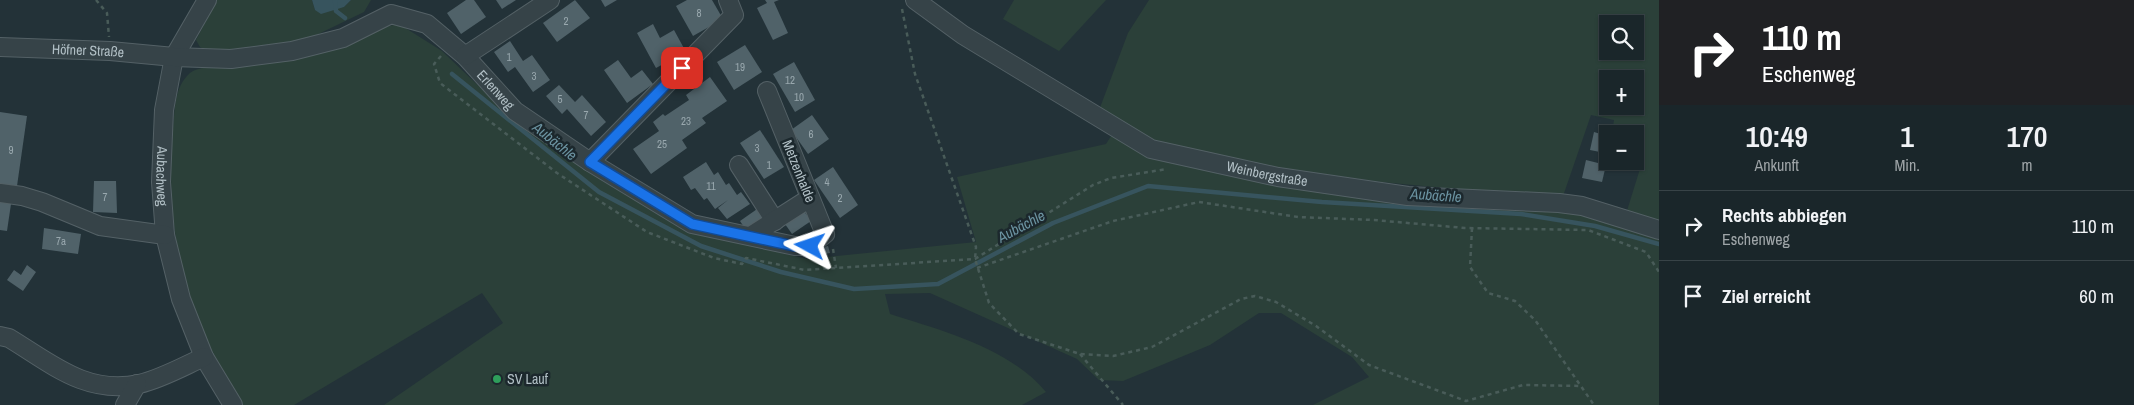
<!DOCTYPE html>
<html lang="de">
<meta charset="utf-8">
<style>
:root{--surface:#1a262a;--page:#232e32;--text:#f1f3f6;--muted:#9fa5a8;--line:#384347}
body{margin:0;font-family:"Archivo Narrow",sans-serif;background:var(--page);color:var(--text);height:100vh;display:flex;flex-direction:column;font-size:19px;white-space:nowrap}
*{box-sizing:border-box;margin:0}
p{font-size:16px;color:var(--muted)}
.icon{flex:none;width:28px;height:28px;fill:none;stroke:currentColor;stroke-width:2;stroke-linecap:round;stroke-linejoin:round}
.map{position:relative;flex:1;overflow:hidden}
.drawer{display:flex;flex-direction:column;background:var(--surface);width:475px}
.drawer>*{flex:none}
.banner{background:#202124;color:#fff;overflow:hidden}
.fabs{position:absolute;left:1599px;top:15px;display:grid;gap:10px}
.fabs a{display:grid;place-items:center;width:45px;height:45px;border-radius:0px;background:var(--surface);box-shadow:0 1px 4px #0004,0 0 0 1px var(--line);font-size:25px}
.pin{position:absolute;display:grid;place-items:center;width:42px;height:42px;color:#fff;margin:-21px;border-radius:10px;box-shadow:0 2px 8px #0006}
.me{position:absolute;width:55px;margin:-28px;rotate:275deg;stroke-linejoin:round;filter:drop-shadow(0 0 4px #0008)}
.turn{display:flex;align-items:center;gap:18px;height:105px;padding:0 20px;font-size:22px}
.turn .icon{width:65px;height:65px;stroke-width:2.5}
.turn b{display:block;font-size:35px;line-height:42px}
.eta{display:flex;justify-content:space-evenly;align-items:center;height:85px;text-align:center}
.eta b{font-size:30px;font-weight:600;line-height:35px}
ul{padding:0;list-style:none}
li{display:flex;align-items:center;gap:15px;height:70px;padding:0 20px;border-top:1px solid var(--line)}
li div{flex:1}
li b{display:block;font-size:19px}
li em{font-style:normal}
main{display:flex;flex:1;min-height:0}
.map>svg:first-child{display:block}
.green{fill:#2b4039;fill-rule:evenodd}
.water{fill:#37545e}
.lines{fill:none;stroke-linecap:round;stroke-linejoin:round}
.stream{stroke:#37545e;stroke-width:4.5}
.building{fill:#506269}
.minor-casing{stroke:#546166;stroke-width:20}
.path{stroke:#495c59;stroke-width:2.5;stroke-dasharray:4 4;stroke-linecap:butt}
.minor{stroke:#364348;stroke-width:18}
.route-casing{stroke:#114b97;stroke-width:12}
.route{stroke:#1a73e8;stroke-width:9}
.leisure-dot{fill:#2e9e5b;stroke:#1c282d;stroke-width:2}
.labels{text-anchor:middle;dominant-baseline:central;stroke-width:5;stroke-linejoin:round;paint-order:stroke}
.number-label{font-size:11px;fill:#99a8ae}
.street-label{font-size:14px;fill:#b1bfc5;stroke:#1c282d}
.poi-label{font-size:14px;fill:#b1bfc5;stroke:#1c282d;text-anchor:start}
.water-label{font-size:15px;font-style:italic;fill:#6c94a2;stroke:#1c282d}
</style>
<main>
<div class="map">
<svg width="1659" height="405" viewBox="0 0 1659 405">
<rect width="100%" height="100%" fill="#233238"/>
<g class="green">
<path d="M 217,0 L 312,0 L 315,10 L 344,7 L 351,0 L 371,0 L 364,12 L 306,40 L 208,52 L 200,47 L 196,40 Z"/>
<path d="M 1014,0 L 1106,0 L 1059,51 L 1003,19 Z"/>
<path d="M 1149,0 L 1659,0 L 1659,227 L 1626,214 L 1643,159 L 1635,156 L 1635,134 L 1612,134 L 1614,120 L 1591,115 L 1562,199 L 1381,182 L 1233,161 L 1158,146 L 1098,113 L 1128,33 ZM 1608,24 L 1635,24 L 1635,51 L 1608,51 ZM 1608,79 L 1635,79 L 1635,106 L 1608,106 Z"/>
<path d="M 399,24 L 442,51 L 511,117 L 690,231 L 807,259 L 976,242 L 957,177 L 1106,144 L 1113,133 L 1162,156 L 1560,208 L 1659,232 L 1659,405 L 1313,405 L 1369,377 L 1352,357 L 1281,313 L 1259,313 L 1210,345 L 1123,381 L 1099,380 L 1077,359 L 930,293 L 885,294 L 890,314 C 943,331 1009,348 1046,392 L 1022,405 L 384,405 L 503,323 L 482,293 L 294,405 L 242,405 C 185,323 164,228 173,129 C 175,110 174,87 190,73 C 201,64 238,66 253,63 C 302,53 349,33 399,24 Z"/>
</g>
<path class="water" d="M 312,0 L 351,0 L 344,7 L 321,14 L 315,10 Z"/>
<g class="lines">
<g class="stream">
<path d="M 335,0 L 336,11 L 345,18"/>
<path d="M 452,74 L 599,192 L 701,246 L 781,272 L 854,289 L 938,284 L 1053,223 L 1148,186 L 1322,202 L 1521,214 L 1595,226 L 1659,244"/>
</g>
</g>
<g class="building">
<path d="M 466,0 L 474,0 L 486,17 L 461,34 L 447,13 Z"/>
<path d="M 496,0 L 516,0 L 502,9 Z"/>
<path d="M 575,0 L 590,18 L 557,42 L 543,23 Z"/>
<path d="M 601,0 L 617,0 L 605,7 Z"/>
<path d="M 687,0 L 712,0 L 723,19 L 693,36 L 676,6 Z"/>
<path d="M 765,0 L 779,0 L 774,2 L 788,33 L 773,40 L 757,8 L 767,3 Z"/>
<path d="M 653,24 L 660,38 L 674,30 L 686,52 L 656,68 L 637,33 Z"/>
<path d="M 510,41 L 523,61 L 532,55 L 550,80 L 533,92 L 515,67 L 508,72 L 494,52 Z"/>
<path d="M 745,45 L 762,72 L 734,90 L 717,62 Z"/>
<path d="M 618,60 L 631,78 L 642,70 L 653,84 L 627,103 L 604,70 Z"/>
<path d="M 794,62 L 815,100 L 795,112 L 773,74 Z"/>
<path d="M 710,77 L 727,101 L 702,118 L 706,123 L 682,140 L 687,148 L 651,174 L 633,149 L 659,131 L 653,122 L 663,114 L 665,116 L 689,100 L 686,95 Z"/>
<path d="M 559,85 L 575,102 L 582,95 L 606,122 L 591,136 L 567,109 L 562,114 L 546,96 Z"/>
<path d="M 0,112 L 27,116 L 17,186 L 0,184 Z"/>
<path d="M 812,115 L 829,139 L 808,154 L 791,130 Z"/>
<path d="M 760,130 L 784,167 L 764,179 L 740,143 Z"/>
<path d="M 1594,132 L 1604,135 L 1600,152 L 1590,150 Z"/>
<path d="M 1586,160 L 1606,165 L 1602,182 L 1582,178 Z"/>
<path d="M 706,162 L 714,175 L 718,172 L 726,185 L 729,183 L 737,195 L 741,192 L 750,204 L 727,219 L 718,208 L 728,200 L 715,209 L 707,198 L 704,200 L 695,188 L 691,190 L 683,177 Z"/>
<path d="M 833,167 L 858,205 L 840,218 L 814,180 Z"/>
<path d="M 94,181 L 116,181 L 117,213 L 93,212 Z"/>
<path d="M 0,202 L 11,204 L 7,231 L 0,230 Z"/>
<path d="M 760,207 L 766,216 L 746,230 L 740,221 Z"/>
<path d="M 804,211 L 811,221 L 792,234 L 785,224 Z"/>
<path d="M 44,228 L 81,234 L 78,254 L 42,249 Z"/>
<path d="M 828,246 L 830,253 L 820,255 L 819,248 Z"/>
<path d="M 27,265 L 36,272 L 23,291 L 7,280 L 14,270 L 21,275 Z"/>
</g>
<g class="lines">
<g class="minor-casing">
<g id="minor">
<path id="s1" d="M 207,0 L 174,57 L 164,110 L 161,182 L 165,235 L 181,299 L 204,357 L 233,405"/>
<path id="s2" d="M 915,0 L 963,35 L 1151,149 L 1278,177 L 1408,196 L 1559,203 L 1582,206 L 1659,230"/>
<path id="s3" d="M 0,47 L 110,51 L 174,57 L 231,59 L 292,51 L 343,38 L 391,14 L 427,24 L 465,56 L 515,111 L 590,162 L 692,224 L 795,246 L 810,246 L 825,234 L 767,91"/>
<path d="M 465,56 L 550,0"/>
<path d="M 590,162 L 734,15 L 728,0"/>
<path d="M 739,165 L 775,221"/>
<path d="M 0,193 L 22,196 L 42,202 L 100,226 L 165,235"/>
<path d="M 752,235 L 810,198"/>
<path d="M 0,336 L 9,338 C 52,364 86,395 139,384 C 161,379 184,366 204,357"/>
<path d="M 125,405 L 137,384"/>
</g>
</g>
<g class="path">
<path d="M 96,0 L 107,13 L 109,37"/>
<path d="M 902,9 L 915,74 L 976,247 L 975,259 L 989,303 L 1019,334 L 1080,354 L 1113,356 L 1152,347 L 1241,299 L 1255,296 L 1276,302 L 1316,326 L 1369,365 L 1466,401 L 1523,385 L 1582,386"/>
<path d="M 441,56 L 434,64 L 440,83 L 557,173 L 647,232 L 714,258 L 742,264 L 746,258 L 805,270 L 975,259 L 1093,185 L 1111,178 L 1167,169"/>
<path d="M 1472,228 L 1470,267 L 1488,293 L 1515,301 L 1535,320 L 1594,405"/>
<path d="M 833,249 L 836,268"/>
<path d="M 977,268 L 1113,221 L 1199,202 L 1298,217 L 1374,220 L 1465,228 L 1588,230 L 1646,252 L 1659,272"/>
<path d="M 1080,354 L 1123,405"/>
</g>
<use href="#minor" class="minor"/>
</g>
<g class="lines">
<g class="route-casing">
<path id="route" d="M 682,68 L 590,162 L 692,224 L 794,246 L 810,246"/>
</g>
<use href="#route" class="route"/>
</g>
<circle class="leisure-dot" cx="497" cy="379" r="5"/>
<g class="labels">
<g class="number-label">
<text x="699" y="13">8</text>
<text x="566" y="21">2</text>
<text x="509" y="57">1</text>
<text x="740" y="67">19</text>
<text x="534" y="76">3</text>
<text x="790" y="80">12</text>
<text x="799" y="97">10</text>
<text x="560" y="99">5</text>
<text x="586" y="115">7</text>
<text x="686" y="121">23</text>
<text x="811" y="134">6</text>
<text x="662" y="144">25</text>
<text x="757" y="148">3</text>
<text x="11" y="150">9</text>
<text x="769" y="165">1</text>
<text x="827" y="182">4</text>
<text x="711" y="186">11</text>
<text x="105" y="197">7</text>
<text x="840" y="198">2</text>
<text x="61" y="241">7a</text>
</g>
<g class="street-label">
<text stroke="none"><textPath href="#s3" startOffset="88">Höfner Straße</textPath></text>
<text stroke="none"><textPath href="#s3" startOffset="532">Erlenweg</textPath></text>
<text transform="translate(799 171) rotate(68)">Metzenhalde</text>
<text stroke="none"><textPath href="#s2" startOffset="398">Weinbergstraße</textPath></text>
<text stroke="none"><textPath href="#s1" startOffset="186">Aubachweg</textPath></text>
</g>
<g class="poi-label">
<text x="507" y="379">SV Lauf</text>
</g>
<g class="water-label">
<text transform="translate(555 141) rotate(39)">Aubächle</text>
<text transform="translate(1436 195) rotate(4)">Aubächle</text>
<text transform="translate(1021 226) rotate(-28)">Aubächle</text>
</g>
</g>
</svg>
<div class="fabs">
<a><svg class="icon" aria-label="search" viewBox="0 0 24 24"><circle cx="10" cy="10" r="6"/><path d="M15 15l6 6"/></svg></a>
<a>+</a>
<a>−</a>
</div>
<div class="pin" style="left:682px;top:68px;background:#d93025"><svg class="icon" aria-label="arrive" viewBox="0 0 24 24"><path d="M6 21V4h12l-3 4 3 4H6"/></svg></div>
<svg class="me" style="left:810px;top:246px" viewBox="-20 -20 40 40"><path d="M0-17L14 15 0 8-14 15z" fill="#1a73e8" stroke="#fff" stroke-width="4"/></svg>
</div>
<section class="drawer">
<div class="banner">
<div class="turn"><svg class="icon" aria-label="right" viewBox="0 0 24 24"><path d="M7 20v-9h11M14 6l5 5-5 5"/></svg><div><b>110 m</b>Eschenweg</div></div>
</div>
<div class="eta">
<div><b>10:49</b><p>Ankunft</p></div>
<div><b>1</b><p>Min.</p></div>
<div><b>170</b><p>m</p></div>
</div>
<ul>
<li><svg class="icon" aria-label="right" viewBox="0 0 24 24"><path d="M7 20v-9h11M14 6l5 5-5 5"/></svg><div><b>Rechts abbiegen</b><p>Eschenweg</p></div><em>110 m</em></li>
<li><svg class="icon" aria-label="arrive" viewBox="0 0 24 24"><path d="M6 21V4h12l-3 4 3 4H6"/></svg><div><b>Ziel erreicht</b></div><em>60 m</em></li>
</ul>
</section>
</main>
